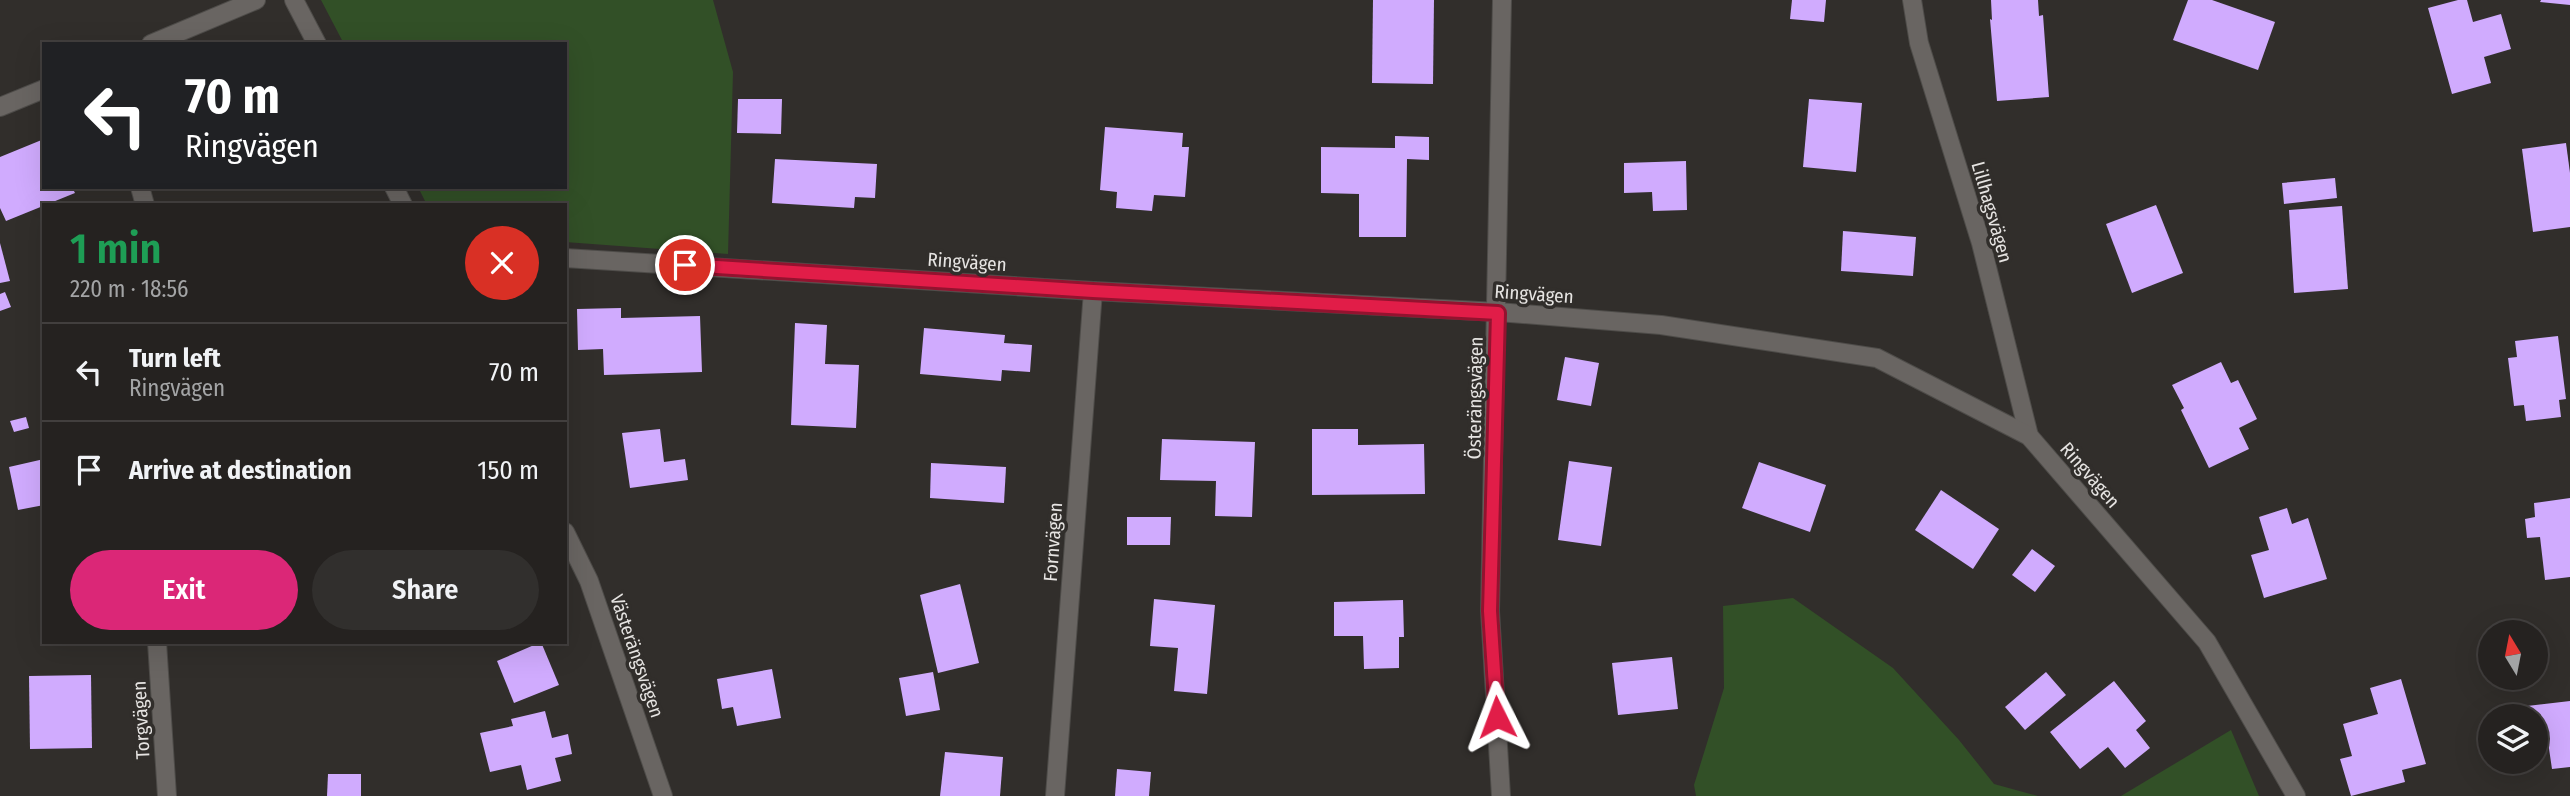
<!DOCTYPE html>
<meta charset="utf-8">
<style>
:root{--surface:#252220;--page:#312f2d;--text:#f1f3f6;--muted:#a3a4a5;--line:#423f3e;--accent:#db2777}
body{margin:0;font-family:"Fira Sans Condensed",sans-serif;background:var(--page);color:var(--text);height:100vh;display:flex;flex-direction:column;font-size:26px;white-space:nowrap}
*{box-sizing:border-box;margin:0}
p{font-size:23px;color:var(--muted)}
.icon{flex:none;width:38px;height:38px;fill:none;stroke:currentColor;stroke-width:2;stroke-linecap:round;stroke-linejoin:round}
.map{position:relative;flex:1;overflow:hidden}
.drawer{position:absolute;left:42px;top:203px;width:525px;height:441px;display:flex;flex-direction:column;background:var(--surface);border-radius:0px;box-shadow:0 7px 28px #0002,0 0 0 2px var(--line)}
.drawer>*{flex:none}
.top-card{position:absolute;left:42px;top:42px;width:525px;height:147px;border-radius:0px;box-shadow:0 7px 28px #0002,0 0 0 2px var(--line);background:#202124;color:#fff;overflow:hidden}
.needle{width:46px;rotate:350deg}
.buttons{position:absolute;left:2478px;top:620px;display:grid;gap:14px}
.buttons a{display:grid;place-items:center;width:70px;height:70px;border-radius:50%;background:var(--surface);box-shadow:0 7px 28px #0002,0 0 0 2px var(--line);font-size:35px}
.pin{position:absolute;display:grid;place-items:center;width:60px;height:60px;color:#fff;margin:-30px;border:4px solid #fff;border-radius:50%;box-shadow:0 2px 7px #0007}
.me{position:absolute;width:77px;margin:-38px;rotate:357deg;stroke-linejoin:round;filter:drop-shadow(0 0 5px #0008)}
.turn{display:flex;align-items:center;gap:24px;height:147px;padding:0 28px;font-size:32px}
.turn .icon{width:91px;height:91px;stroke-width:2.5}
.turn b{display:block;font-size:49px;line-height:60px}
.round{display:grid;place-items:center;flex:none;width:74px;height:74px;border-radius:37px;background:var(--page)}
.headline{display:flex;align-items:center;justify-content:space-between;height:119px;padding:0 28px}
h1{font-size:42px;font-weight:600;line-height:52px;color:#1e9e55}
.button{display:flex;gap:14px;margin-top:auto;padding:14px 28px}
.button a{flex:1;height:80px;border-radius:42px;background:var(--accent);color:#fff;font-size:28px;font-weight:600;line-height:80px;text-align:center}
.button a+a{background:var(--page);color:var(--text)}
ul{padding:0;list-style:none}
li{display:flex;align-items:center;gap:21px;height:98px;padding:0 28px;border-top:2px solid var(--line)}
li div{flex:1}
li b{display:block;font-size:26px}
li em{font-style:normal}
.map>svg:first-child{display:block}
.green{fill:#325027}
.building{fill:#d0abfe}
.lines{fill:none;stroke-linecap:round;stroke-linejoin:round}
.minor-casing{stroke:#4e4c49;stroke-width:20}
.minor{stroke:#696562;stroke-width:18}
.route-casing{stroke:#92132f;stroke-width:18}
.route{stroke:#e11d48;stroke-width:12}
.labels{text-anchor:middle;dominant-baseline:central;stroke-width:7;stroke-linejoin:round;paint-order:stroke}
.street-label{font-size:19px;fill:#e6e4e2;stroke:#312e2b}
</style>
<div class="map">
<svg width="2570" height="796" viewBox="0 0 2570 796">
<rect width="100%" height="100%" fill="#312e2b"/>
<g class="green">
<path d="M 321,0 L 713,0 L 733,72 L 728,254 L 565,242 L 565,205 L 427,205 L 418,187 L 565,187 L 565,44 L 344,44 Z"/>
<path d="M 1793,598 L 1893,668 L 1959,740 L 1994,784 L 2038,796 L 1696,796 L 1694,785 L 1724,688 L 1723,606 Z"/>
<path d="M 2231,730 L 2259,796 L 2121,796 Z"/>
</g>
<g class="building">
<path d="M 1373,0 L 1434,0 L 1433,84 L 1372,83 Z"/>
<path d="M 1792,0 L 1826,0 L 1824,22 L 1790,19 Z"/>
<path d="M 1991,0 L 2038,0 L 2039,16 L 2043,15 L 2049,97 L 1997,101 L 1990,19 L 1992,20 Z"/>
<path d="M 2188,0 L 2212,0 L 2275,22 L 2258,70 L 2173,40 Z"/>
<path d="M 2458,0 L 2467,0 L 2473,22 L 2501,14 L 2511,49 L 2484,57 L 2491,83 L 2452,94 L 2428,8 Z"/>
<path d="M 2541,0 L 2570,0 L 2570,5 L 2540,2 Z"/>
<path d="M 738,99 L 782,99 L 781,134 L 737,133 Z"/>
<path d="M 1809,99 L 1862,103 L 1856,172 L 1803,167 Z"/>
<path d="M 1105,127 L 1183,133 L 1182,147 L 1189,147 L 1185,197 L 1154,195 L 1152,211 L 1116,208 L 1117,192 L 1100,190 Z"/>
<path d="M 1395,136 L 1429,137 L 1429,160 L 1407,159 L 1406,237 L 1359,237 L 1359,194 L 1321,193 L 1321,147 L 1395,148 Z"/>
<path d="M 44,139 L 44,187 L 72,187 L 75,193 L 6,221 L 0,208 L 0,157 Z"/>
<path d="M 2566,143 L 2570,173 L 2570,227 L 2533,232 L 2522,149 Z"/>
<path d="M 775,159 L 877,164 L 875,198 L 855,197 L 854,208 L 772,203 Z"/>
<path d="M 1686,161 L 1687,210 L 1653,211 L 1652,192 L 1624,193 L 1624,163 Z"/>
<path d="M 2335,178 L 2337,198 L 2284,204 L 2282,183 Z"/>
<path d="M 2156,205 L 2183,273 L 2132,293 L 2106,224 Z"/>
<path d="M 2342,206 L 2348,289 L 2294,293 L 2289,210 Z"/>
<path d="M 1843,231 L 1916,237 L 1913,276 L 1841,271 Z"/>
<path d="M 0,243 L 10,281 L 0,283 Z"/>
<path d="M 5,292 L 11,307 L 0,311 L 0,294 Z"/>
<path d="M 621,308 L 621,318 L 700,316 L 702,372 L 604,375 L 603,349 L 578,350 L 577,309 Z"/>
<path d="M 795,323 L 827,325 L 825,364 L 859,365 L 856,428 L 791,425 Z"/>
<path d="M 924,328 L 1005,335 L 1004,343 L 1032,345 L 1030,372 L 1002,370 L 1001,381 L 920,374 Z"/>
<path d="M 2558,336 L 2566,399 L 2559,400 L 2561,417 L 2526,421 L 2524,405 L 2514,406 L 2508,358 L 2517,357 L 2515,341 Z"/>
<path d="M 1565,357 L 1599,363 L 1591,406 L 1557,400 Z"/>
<path d="M 2221,362 L 2231,383 L 2238,380 L 2257,419 L 2239,428 L 2249,449 L 2209,468 L 2181,410 L 2184,408 L 2172,385 Z"/>
<path d="M 26,417 L 29,428 L 14,432 L 10,421 Z"/>
<path d="M 660,429 L 664,462 L 685,459 L 688,480 L 630,488 L 622,433 Z"/>
<path d="M 1312,429 L 1358,429 L 1358,445 L 1424,444 L 1425,494 L 1312,495 Z"/>
<path d="M 1162,439 L 1255,442 L 1252,517 L 1215,516 L 1216,481 L 1160,480 Z"/>
<path d="M 44,459 L 44,505 L 18,510 L 9,467 Z"/>
<path d="M 1569,461 L 1612,467 L 1601,546 L 1558,540 Z"/>
<path d="M 1759,462 L 1826,485 L 1810,532 L 1742,508 Z"/>
<path d="M 931,463 L 1006,467 L 1004,503 L 930,498 Z"/>
<path d="M 1941,490 L 1999,529 L 1973,569 L 1915,530 Z"/>
<path d="M 2570,498 L 2570,577 L 2545,580 L 2540,537 L 2527,538 L 2525,519 L 2535,517 L 2534,503 Z"/>
<path d="M 2287,508 L 2292,524 L 2308,518 L 2327,579 L 2264,598 L 2251,555 L 2269,550 L 2259,517 Z"/>
<path d="M 1127,517 L 1171,517 L 1170,545 L 1127,545 Z"/>
<path d="M 2032,549 L 2055,566 L 2035,592 L 2012,575 Z"/>
<path d="M 960,584 L 979,663 L 938,673 L 920,595 Z"/>
<path d="M 1154,599 L 1215,605 L 1207,694 L 1174,691 L 1178,648 L 1150,646 Z"/>
<path d="M 1403,600 L 1404,637 L 1399,637 L 1399,668 L 1364,669 L 1363,636 L 1334,636 L 1334,602 Z"/>
<path d="M 541,642 L 559,685 L 514,703 L 497,661 Z"/>
<path d="M 1672,657 L 1678,709 L 1618,715 L 1612,663 Z"/>
<path d="M 772,669 L 781,718 L 737,726 L 733,707 L 722,709 L 717,679 Z"/>
<path d="M 933,672 L 940,710 L 906,716 L 899,678 Z"/>
<path d="M 2046,672 L 2066,695 L 2025,730 L 2005,707 Z"/>
<path d="M 91,675 L 92,748 L 30,749 L 29,676 Z"/>
<path d="M 2401,679 L 2426,764 L 2402,770 L 2405,782 L 2351,796 L 2340,759 L 2352,756 L 2343,724 L 2378,714 L 2370,688 Z"/>
<path d="M 2114,681 L 2146,721 L 2136,730 L 2150,748 L 2125,768 L 2108,747 L 2080,769 L 2050,732 Z"/>
<path d="M 2570,701 L 2570,767 L 2552,769 L 2547,735 L 2536,736 L 2536,716 L 2528,716 L 2527,706 Z"/>
<path d="M 545,711 L 552,738 L 568,734 L 572,754 L 555,758 L 561,781 L 527,790 L 521,765 L 490,772 L 480,733 L 513,726 L 511,719 Z"/>
<path d="M 945,752 L 1003,757 L 1000,796 L 940,796 Z"/>
<path d="M 1117,769 L 1151,772 L 1149,796 L 1115,796 Z"/>
<path d="M 328,774 L 361,774 L 361,796 L 327,796 Z"/>
</g>
<g class="lines">
<g class="minor-casing">
<g id="minor">
<path d="M 294,0 L 317,44"/>
<path d="M 1912,0 L 1919,43 L 1981,243 L 2029,436"/>
<path d="M 151,44 L 256,0"/>
<path d="M 0,107 L 44,89"/>
<path d="M 140,187 L 145,205"/>
<path d="M 394,187 L 403,205"/>
<path d="M 565,258 L 1093,291 L 1498,312 L 1661,325 L 1877,358 L 2029,436 L 2207,642 L 2296,796"/>
<path d="M 565,532 L 589,581 L 663,796"/>
<path d="M 157,642 L 167,796"/>
<path d="M 1055,796 L 1093,291"/>
<path d="M 1501,796 L 1490,611 L 1502,0"/>
</g>
</g>
<use href="#minor" class="minor"/>
</g>
<g class="lines">
<g class="route-casing">
<path id="route" d="M 685,265 L 1093,291 L 1498,313 L 1490,611 L 1497,717"/>
</g>
<use href="#route" class="route"/>
</g>
<g class="labels">
<g class="street-label">
<text transform="translate(1992 212) rotate(74)">Lillhagsvägen</text>
<text transform="translate(967 262) rotate(4)">Ringvägen</text>
<text transform="translate(1534 294) rotate(4)">Ringvägen</text>
<text transform="translate(1475 398) rotate(-89)">Österängsvägen</text>
<text transform="translate(2090 475) rotate(49)">Ringvägen</text>
<text transform="translate(1053 542) rotate(-86)">Fornvägen</text>
<text transform="translate(637 656) rotate(71)">Västerängsvägen</text>
<text transform="translate(141 720) rotate(-93)">Torgvägen</text>
</g>
</g>
</svg>
<div class="buttons">
<a><svg class="needle" viewBox="-14 -14 28 28"><path d="M0-13l5 13h-10z" fill="#e53935"/><path d="M0 13l5-13h-10z" fill="#a3a4a5"/></svg></a>
<a><svg class="icon" aria-label="layers" viewBox="0 0 24 24"><path d="M12 4l9 5-9 5-9-5zM3 14l9 5 9-5"/></svg></a>
</div>
<div class="pin" style="left:685px;top:265px;background:#d93025"><svg class="icon" aria-label="arrive" viewBox="0 0 24 24"><path d="M6 21V4h12l-3 4 3 4H6"/></svg></div>
<svg class="me" style="left:1497px;top:717px" viewBox="-20 -20 40 40"><path d="M0-17L14 15 0 8-14 15z" fill="#e11d48" stroke="#fff" stroke-width="4"/></svg>
<div class="top-card">
<div class="turn"><svg class="icon" aria-label="left" viewBox="0 0 24 24"><path d="M17 20v-9H6M10 6l-5 5 5 5"/></svg><div><b>70 m</b>Ringvägen</div></div>
</div>
<section class="drawer">
<div class="headline"><div><h1>1 min</h1><p>220 m · 18:56</p></div><a class="round" style="background:#d93025;color:#fff"><svg class="icon" aria-label="close" viewBox="0 0 24 24"><path d="M6 6l12 12M18 6L6 18"/></svg></a></div>
<ul>
<li><svg class="icon" aria-label="left" viewBox="0 0 24 24"><path d="M17 20v-9H6M10 6l-5 5 5 5"/></svg><div><b>Turn left</b><p>Ringvägen</p></div><em>70 m</em></li>
<li><svg class="icon" aria-label="arrive" viewBox="0 0 24 24"><path d="M6 21V4h12l-3 4 3 4H6"/></svg><div><b>Arrive at destination</b></div><em>150 m</em></li>
</ul>
<div class="button"><a>Exit</a><a>Share</a></div>
</section>
</div>
